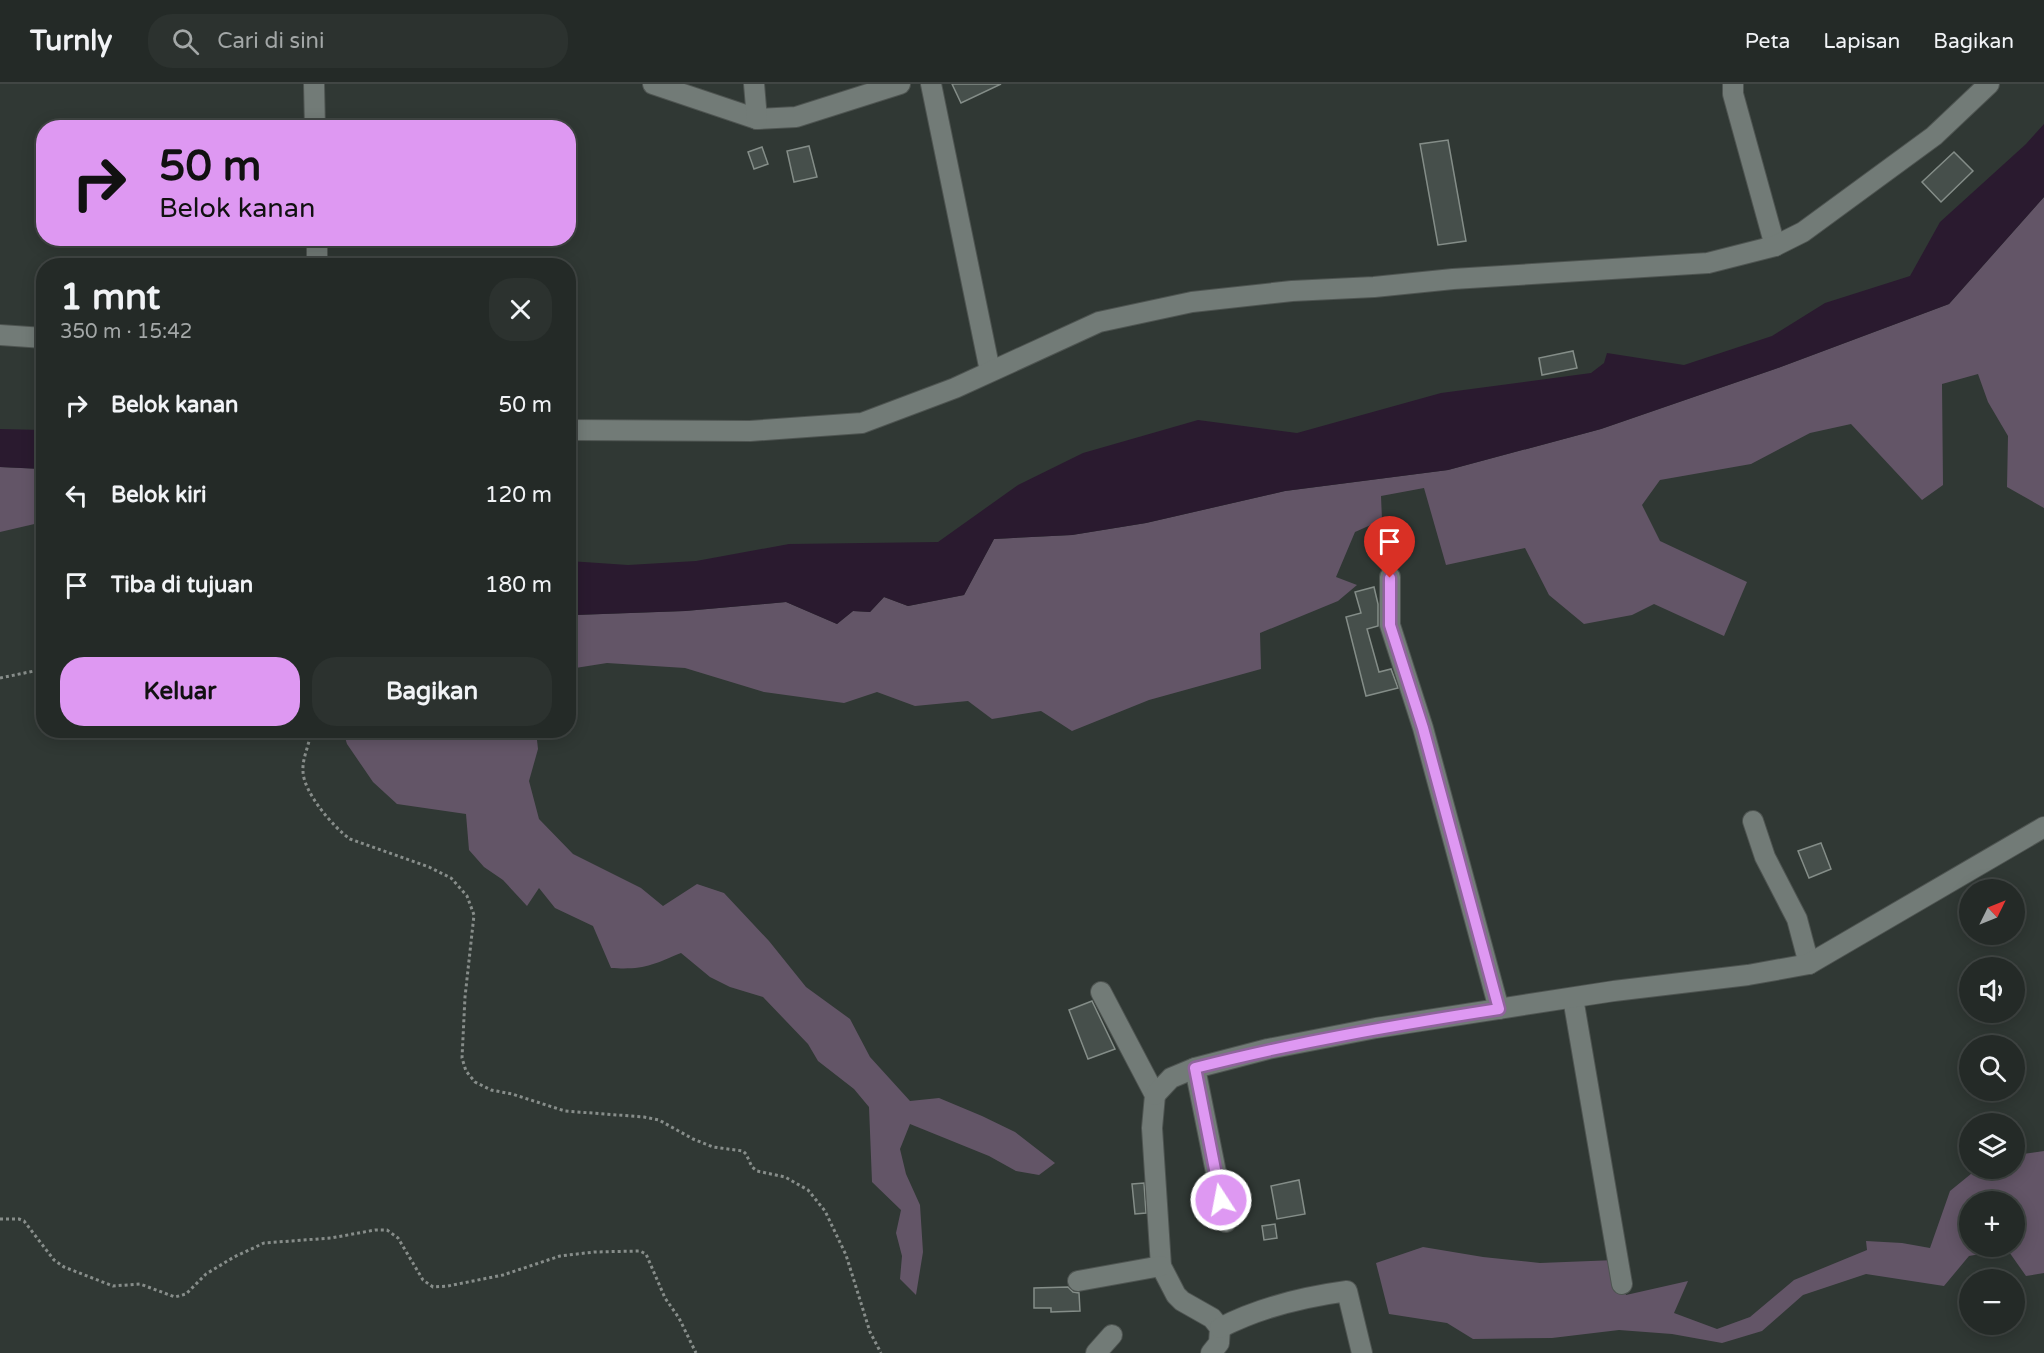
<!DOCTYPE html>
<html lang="id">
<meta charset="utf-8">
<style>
:root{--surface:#242a27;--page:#2c322f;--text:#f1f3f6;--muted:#a3a7a7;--line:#414644;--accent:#de98f2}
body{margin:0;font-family:"Varela Round",sans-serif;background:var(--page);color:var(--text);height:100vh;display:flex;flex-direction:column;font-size:22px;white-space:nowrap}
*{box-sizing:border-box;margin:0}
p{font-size:20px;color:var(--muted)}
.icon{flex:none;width:33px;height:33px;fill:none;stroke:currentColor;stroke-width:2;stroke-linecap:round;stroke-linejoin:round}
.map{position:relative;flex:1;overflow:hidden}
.details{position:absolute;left:36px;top:174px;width:540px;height:480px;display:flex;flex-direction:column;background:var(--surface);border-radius:24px;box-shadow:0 3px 15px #0003,0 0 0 2px var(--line)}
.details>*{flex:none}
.guide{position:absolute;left:36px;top:36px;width:540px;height:126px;border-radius:24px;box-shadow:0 3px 15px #0003,0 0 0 2px var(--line);background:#de98f2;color:#111;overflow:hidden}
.needle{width:39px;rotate:47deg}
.fabs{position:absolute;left:1959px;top:795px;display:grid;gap:12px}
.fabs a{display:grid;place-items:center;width:66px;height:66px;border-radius:50%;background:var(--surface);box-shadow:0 3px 15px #0003,0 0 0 2px var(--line);font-size:30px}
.pin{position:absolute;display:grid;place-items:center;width:51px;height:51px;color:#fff;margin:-62px -26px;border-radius:50% 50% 50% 0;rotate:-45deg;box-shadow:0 0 6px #0007}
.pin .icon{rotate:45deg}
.me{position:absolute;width:66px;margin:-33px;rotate:349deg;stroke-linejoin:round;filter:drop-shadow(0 0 4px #0008)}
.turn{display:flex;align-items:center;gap:21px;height:126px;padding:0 24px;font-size:27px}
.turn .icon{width:78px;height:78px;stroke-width:2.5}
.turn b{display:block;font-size:42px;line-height:51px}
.round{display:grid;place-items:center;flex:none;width:63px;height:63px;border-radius:24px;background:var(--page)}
.summary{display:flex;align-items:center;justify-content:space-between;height:102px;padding:0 24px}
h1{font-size:36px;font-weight:800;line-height:45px}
.action{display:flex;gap:12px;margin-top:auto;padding:12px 24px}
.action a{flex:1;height:69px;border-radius:24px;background:var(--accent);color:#111;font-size:24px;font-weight:800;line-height:69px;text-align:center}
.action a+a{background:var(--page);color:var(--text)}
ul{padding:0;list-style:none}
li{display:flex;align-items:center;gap:18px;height:90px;padding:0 24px}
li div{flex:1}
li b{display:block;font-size:22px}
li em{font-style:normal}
header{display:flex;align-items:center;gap:36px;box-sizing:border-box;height:84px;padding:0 30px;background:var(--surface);border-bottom:2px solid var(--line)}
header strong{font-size:28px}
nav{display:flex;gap:33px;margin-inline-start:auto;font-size:21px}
.search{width:420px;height:54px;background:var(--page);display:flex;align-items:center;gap:15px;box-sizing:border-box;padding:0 21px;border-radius:24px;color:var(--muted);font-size:22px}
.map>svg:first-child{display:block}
.green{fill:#635567;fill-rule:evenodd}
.water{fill:#2a1a2f}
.building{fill:#464f4b;stroke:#848d88;stroke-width:1.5}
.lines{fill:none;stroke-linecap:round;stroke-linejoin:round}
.minor-casing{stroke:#4e5451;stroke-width:22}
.path{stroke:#878d8a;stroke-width:3;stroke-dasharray:3 3;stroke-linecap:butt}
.minor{stroke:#727b77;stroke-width:20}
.route-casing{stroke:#90639d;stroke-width:15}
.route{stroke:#de98f2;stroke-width:10}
</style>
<header>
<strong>Turnly</strong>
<div class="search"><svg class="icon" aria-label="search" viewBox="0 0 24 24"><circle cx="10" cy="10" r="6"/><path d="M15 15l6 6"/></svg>Cari di sini</div>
<nav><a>Peta</a><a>Lapisan</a><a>Bagikan</a></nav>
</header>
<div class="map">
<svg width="2044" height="1269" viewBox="0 0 2044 1269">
<rect width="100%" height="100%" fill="#303834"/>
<g class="green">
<path d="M 2044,113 L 2044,424 L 2007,403 L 2008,352 L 1988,318 L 1978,290 L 1942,300 L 1943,401 L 1922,416 L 1851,340 L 1810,349 L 1751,380 L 1660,396 L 1642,421 L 1660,457 L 1747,498 L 1724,552 L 1654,520 L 1632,531 L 1584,540 L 1549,511 L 1525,464 L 1446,481 L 1424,404 L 1381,412 L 1382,436 L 1355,448 L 1336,493 L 1357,501 L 1338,517 L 1260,549 L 1261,585 L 1149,616 L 1072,647 L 1041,627 L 992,635 L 968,617 L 915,622 L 877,608 L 844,619 L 764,608 L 685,584 L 607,579 L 569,585 L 569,528 L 575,531 L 685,527 L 786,518 L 837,540 L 853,527 L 870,528 L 884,513 L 908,522 L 964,511 L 994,455 L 1072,451 L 1146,439 L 1285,407 L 1448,386 L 1601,345 L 1775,285 L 1949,220 Z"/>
<path d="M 0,383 L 43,385 L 43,438 L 0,448 Z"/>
<path d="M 343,647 L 536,647 L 538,665 L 529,697 L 539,735 L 573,770 L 641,804 L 663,822 L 697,800 L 724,809 L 769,857 L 806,903 L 850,935 L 870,973 L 910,1017 L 939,1014 L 982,1032 L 1015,1048 L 1055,1079 L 1039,1091 L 1016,1087 L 989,1072 L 910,1040 L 900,1065 L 906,1090 L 920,1121 L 923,1168 L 916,1211 L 900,1195 L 902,1172 L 896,1149 L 901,1126 L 872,1098 L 869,1023 L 854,1005 L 818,977 L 808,960 L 763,913 L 730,903 L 710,893 L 681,869 C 652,881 644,886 611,884 L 593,842 L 555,824 L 539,804 L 527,822 L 503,796 L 484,783 L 469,766 L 466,730 L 397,720 L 373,698 L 347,660 Z"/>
<path d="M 2044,1067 L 2044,1189 L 2026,1192 L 2007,1165 L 1969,1172 L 1944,1202 L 1866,1190 L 1803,1211 L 1762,1247 L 1722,1259 L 1672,1250 L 1619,1246 L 1552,1254 L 1473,1255 L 1447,1239 L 1389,1230 L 1376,1179 L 1423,1163 L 1483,1173 L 1540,1179 L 1616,1176 L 1626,1211 L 1688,1197 L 1674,1229 L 1717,1245 L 1750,1233 L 1794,1196 L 1867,1166 L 1866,1157 L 1902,1159 L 1930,1164 L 1950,1107 L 1977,1085 L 2014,1084 L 2015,1071 ZM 1970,1118 L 2014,1118 L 2014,1162 L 1970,1162 Z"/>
</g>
<g class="water">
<path d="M 2044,40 L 2044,113 L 1949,220 L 1775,285 L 1601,345 L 1448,386 L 1285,407 L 1146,439 L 1072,451 L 994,455 L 964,511 L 908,522 L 884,513 L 870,528 L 853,527 L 837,540 L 786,518 L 685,527 L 575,531 L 569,528 L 569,477 L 628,481 L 696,477 L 789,460 L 938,458 L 1018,401 L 1083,369 L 1198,336 L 1297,349 L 1441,309 L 1591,289 L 1604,279 L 1607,269 L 1684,281 L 1772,252 L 1825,219 L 1910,192 L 1940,138 L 2026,60 Z"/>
<path d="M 0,345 L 43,346 L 43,385 L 0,383 Z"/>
</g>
<g class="building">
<path d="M 952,0 L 1001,0 L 961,19 Z"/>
<path d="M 1448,56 L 1466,157 L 1438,161 L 1420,60 Z"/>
<path d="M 809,62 L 817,93 L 794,98 L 787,67 Z"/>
<path d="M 762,63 L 768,80 L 754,85 L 748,68 Z"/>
<path d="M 1954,68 L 1973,87 L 1941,118 L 1922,98 Z"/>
<path d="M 1573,267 L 1577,284 L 1542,291 L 1539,274 Z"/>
<path d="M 1374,503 L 1378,520 L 1378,542 L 1367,545 L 1379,588 L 1391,585 L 1398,604 L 1366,612 L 1346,533 L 1361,529 L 1355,508 Z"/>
<path d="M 1821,759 L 1831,785 L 1809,794 L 1798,767 Z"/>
<path d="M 1092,917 L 1115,965 L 1088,975 L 1069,926 Z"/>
<path d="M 1299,1096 L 1305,1130 L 1277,1135 L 1271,1102 Z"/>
<path d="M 1144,1099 L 1146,1129 L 1135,1130 L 1132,1100 Z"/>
<path d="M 1275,1140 L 1277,1154 L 1264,1156 L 1262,1142 Z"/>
<path d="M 1068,1203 L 1073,1208 L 1079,1209 L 1080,1227 L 1051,1228 L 1051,1224 L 1034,1224 L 1034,1204 Z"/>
</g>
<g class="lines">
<g class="minor-casing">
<g id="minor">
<path d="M 314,0 L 315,44"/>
<path d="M 653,0 L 757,35 L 796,33 L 900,0"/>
<path d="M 754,0 L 757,35"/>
<path d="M 931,0 L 990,287"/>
<path d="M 1733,0 L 1733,10 L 1775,162"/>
<path d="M 317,154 L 317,182"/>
<path d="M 0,251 L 44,254"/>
<path d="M 568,346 L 750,347 L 862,339 L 955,304 L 1099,238 L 1192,218 L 1292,207 L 1374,203 L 1453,195 L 1708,179 L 1775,162 L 1803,148 L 1934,52 L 1989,0"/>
<path d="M 1390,493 L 1390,541 L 1423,644 L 1499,925"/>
<path d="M 1753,737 L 1765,773 L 1797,835 L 1809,880"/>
<path d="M 1101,908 L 1155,1011 L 1152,1044 L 1161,1182 L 1176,1211 L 1182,1217 L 1212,1234 L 1220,1244 L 1219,1259 L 1211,1269"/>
<path d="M 1573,914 L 1622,1200"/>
<path d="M 1195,984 L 1226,1138"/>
<path d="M 1155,1011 L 1171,994 L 1195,984 L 1268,965 L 1376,944 L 1614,907 L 1748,891 L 1809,880 L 2044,743"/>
<path d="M 1078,1197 L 1161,1182"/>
<path d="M 1220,1244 C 1260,1223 1303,1213 1347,1207 L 1362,1269"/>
<path d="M 1096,1269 L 1112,1251"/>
</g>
</g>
<g class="path">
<path d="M 0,594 L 44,585"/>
<path d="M 311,646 C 310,660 302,674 303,687 C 303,708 334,744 350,755 L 429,783 L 451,794 L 467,812 L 474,831 L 465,913 L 462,974 L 466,987 L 475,998 L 491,1006 L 512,1010 L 565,1027 L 644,1033 L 659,1036 L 693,1055 L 713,1063 L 743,1067 L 746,1070 L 752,1083 L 757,1087 L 785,1093 L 808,1106 L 825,1127 L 846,1171 L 870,1248 L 881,1269"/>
<path d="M 0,1135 L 19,1135 L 24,1137 L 54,1176 L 64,1183 L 113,1202 L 140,1200 L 175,1213 L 186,1210 L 206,1190 L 234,1173 L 264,1159 L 331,1154 L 375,1146 L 387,1146 L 398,1154 L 423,1196 L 433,1203 L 448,1202 L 503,1191 L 560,1172 L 594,1168 L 640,1167 L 646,1170 L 665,1214 L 679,1234 L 696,1269"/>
</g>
<use href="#minor" class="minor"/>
</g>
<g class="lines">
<g class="route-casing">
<path id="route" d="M 1221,1116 L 1195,984 C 1296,958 1397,941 1499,925 L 1423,644 L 1390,541 L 1390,494"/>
</g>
<use href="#route" class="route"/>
</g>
</svg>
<div class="fabs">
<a><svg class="needle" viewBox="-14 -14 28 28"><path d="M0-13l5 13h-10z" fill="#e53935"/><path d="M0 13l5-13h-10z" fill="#a3a7a7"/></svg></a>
<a><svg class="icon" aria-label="sound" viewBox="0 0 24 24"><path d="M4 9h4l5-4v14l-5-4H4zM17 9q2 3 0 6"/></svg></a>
<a><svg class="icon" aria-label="search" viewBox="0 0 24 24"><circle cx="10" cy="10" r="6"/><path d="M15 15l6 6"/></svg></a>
<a><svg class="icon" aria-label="layers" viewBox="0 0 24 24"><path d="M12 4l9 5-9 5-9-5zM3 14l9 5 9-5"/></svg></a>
<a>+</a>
<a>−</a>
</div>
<div class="pin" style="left:1390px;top:494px;background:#d93025"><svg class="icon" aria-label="arrive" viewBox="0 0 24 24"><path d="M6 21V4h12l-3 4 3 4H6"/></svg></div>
<svg class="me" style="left:1221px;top:1116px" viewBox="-20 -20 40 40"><circle r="17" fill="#de98f2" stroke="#fff" stroke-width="3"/><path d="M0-11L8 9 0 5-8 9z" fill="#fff"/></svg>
<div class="guide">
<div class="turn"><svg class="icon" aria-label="right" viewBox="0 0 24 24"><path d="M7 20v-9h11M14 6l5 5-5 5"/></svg><div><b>50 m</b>Belok kanan</div></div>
</div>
<section class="details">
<div class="summary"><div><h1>1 mnt</h1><p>350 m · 15:42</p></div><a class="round"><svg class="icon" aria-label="close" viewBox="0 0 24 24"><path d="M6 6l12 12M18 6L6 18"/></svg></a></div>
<ul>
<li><svg class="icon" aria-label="right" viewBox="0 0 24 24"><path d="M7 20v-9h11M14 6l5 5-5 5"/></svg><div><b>Belok kanan</b></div><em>50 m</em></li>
<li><svg class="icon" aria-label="left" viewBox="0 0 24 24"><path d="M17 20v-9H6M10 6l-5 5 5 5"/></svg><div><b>Belok kiri</b></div><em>120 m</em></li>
<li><svg class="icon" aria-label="arrive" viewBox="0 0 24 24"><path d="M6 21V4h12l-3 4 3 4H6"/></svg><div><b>Tiba di tujuan</b></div><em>180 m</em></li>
</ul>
<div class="action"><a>Keluar</a><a>Bagikan</a></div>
</section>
</div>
